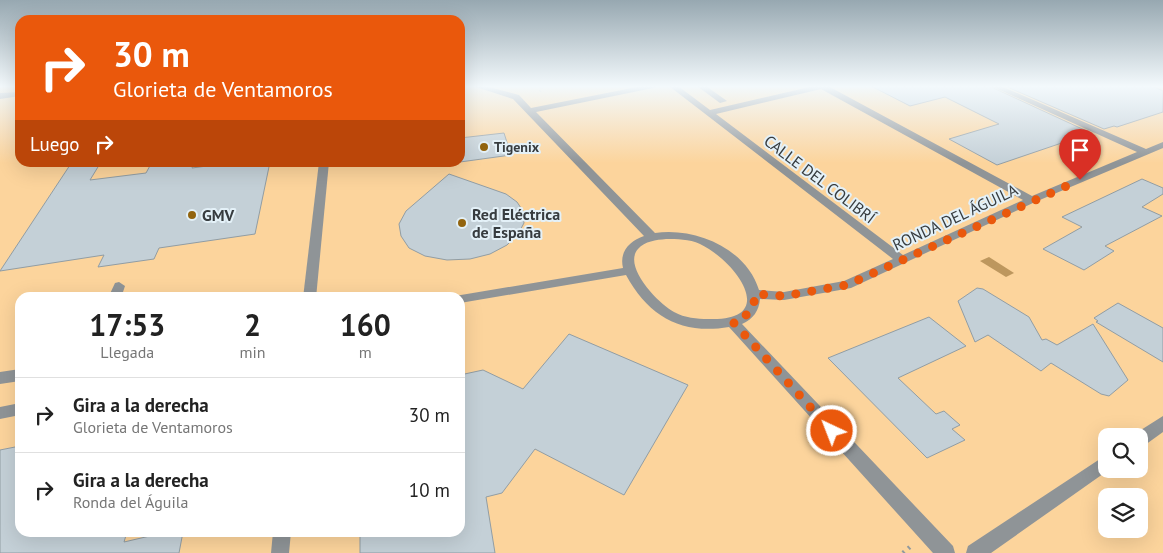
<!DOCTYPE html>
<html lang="es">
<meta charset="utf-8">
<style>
:root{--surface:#fff;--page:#f6f6f6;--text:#222;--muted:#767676;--line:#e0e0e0}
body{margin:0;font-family:"PT Sans",sans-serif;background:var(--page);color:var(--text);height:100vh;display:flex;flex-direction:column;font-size:19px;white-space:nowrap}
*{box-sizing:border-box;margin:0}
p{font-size:16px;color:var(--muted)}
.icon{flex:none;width:28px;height:28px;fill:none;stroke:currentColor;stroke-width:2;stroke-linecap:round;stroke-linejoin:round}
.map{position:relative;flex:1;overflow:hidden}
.side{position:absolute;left:15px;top:292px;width:450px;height:245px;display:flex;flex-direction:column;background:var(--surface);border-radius:15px;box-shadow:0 5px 20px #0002}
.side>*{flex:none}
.banner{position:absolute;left:15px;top:15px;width:450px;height:152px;border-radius:15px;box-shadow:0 5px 20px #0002;background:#ea580c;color:#fff;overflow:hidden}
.buttons{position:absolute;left:1098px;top:428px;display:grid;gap:10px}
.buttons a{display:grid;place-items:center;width:50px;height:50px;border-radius:10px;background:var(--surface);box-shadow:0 5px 20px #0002;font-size:25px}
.pin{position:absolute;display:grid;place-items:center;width:42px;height:42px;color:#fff;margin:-51px -21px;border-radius:50% 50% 50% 0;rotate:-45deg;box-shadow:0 0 5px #0007}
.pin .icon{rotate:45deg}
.me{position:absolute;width:55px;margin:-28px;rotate:317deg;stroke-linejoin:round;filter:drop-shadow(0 0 4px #0008)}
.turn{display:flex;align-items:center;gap:18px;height:105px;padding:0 15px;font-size:22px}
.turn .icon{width:65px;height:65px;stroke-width:2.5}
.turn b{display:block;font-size:35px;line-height:42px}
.then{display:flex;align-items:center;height:48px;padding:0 15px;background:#0003;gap:10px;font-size:19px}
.eta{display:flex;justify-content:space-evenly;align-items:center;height:85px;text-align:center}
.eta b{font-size:30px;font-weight:700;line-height:35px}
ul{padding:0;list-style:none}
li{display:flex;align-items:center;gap:15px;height:75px;padding:0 15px;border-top:1px solid var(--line)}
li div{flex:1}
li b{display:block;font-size:19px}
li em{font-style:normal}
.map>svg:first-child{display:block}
.green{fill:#fcd49c;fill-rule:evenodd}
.water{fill:#bd975e}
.building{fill:#c4d0d7;stroke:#919da4}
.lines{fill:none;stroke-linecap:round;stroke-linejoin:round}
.path-far1{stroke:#90999e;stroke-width:2.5;stroke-dasharray:0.5 2.5;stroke-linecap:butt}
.path{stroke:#90999e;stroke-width:4.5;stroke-dasharray:2 5;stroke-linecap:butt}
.minor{fill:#8f9497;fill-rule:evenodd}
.route{stroke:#ea580c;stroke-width:9;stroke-dasharray:0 16.2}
.poi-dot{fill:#92640f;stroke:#e4f1f8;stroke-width:2}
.labels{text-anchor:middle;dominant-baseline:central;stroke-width:4;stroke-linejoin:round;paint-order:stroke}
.far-poi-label{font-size:14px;font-weight:bold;fill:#373c3f;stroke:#e4f1f8;text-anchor:start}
.street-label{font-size:16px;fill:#373c3f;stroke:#e4f1f8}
.poi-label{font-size:16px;font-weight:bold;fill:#373c3f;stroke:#e4f1f8;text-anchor:start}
</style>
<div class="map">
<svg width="1163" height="553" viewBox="0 0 1163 553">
<rect width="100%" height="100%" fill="#e4f1f8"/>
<path class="green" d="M 0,86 L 20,86 L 20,162 L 460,162 L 460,86 L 1163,86 L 1163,553 L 0,553 ZM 20,298 L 460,298 L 460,532 L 20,532 ZM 1106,436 L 1139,436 L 1139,469 L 1106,469 ZM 1106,496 L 1139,496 L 1139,529 L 1106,529 Z"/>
<path class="water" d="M 989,257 L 1014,273 L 1006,277 L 980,261 Z"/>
<g class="building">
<path d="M 871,86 L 989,86 L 1091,133 L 997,165 L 949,139 L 999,124 L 945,97 L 910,106 Z"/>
<path d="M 1005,86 L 1152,86 L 1163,91 L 1163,112 L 1117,127 L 1114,126 L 1104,129 Z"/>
<path d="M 504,133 L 511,155 L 460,162 L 460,138 Z"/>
<path d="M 72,162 L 101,162 L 90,180 L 146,173 L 152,162 L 194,162 L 192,168 L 237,162 L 270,162 L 255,234 L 159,248 L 154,259 L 98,267 L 104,255 L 0,271 Z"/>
<path d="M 449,174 L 506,194 L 517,202 L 523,211 L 524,223 L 518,234 L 507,245 L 490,254 L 470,259 L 447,260 L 425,256 L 409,248 L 401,236 L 399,224 L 406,211 Z"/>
<path d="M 1142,179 L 1163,188 L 1163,194 L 1142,207 L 1162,216 L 1105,246 L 1114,251 L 1084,270 L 1043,249 L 1082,227 L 1062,217 Z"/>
<path d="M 977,288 L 983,289 L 1029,317 L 1042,340 L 1046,339 L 1057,345 L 1093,324 L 1128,380 L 1109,396 L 1101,394 L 1051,363 L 1041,371 L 988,335 L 975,342 L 958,301 Z"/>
<path d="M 1118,303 L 1163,328 L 1163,362 L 1096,322 L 1098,321 L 1094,318 Z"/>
<path d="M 929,317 L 966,346 L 898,378 L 936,414 L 944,411 L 960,425 L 952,429 L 965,440 L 927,458 L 828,358 Z"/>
<path d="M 569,334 L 688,385 L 624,495 L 535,449 L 502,493 L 486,497 L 495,553 L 360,553 L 360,532 L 460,532 L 460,375 L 483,370 L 523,389 Z"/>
<path d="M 20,446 L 20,532 L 127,532 L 124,542 L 167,532 L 183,532 L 179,553 L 0,553 L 0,450 Z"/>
</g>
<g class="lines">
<path class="path-far1" d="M 540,91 L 543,86"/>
<path class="path" d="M 903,553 L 911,546"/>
<g class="minor">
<path d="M 473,86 L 485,86 L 519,95 L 531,108 L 642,86 L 657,86 L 653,88 L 536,112 L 655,233 C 695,227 746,248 759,290 L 784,292 L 844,281 L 893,259 L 669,86 L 678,86 L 710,110 L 814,86 L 828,86 L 1032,196 L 1137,152 L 991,86 L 1001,86 L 1146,149 L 1163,142 L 1163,148 L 1035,202 L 851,288 L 784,300 L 760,299 C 759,311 753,319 742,324 L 953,546 L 955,553 L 933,553 L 729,327 C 682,335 649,317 626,275 L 460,303 L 460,298 L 454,298 L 455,296 L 623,268 C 619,251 630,241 644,236 L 513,99 ZM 821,89 L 1023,200 L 903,255 L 716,114 ZM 666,239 C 677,239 689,239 700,244 C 736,261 781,322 708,319 C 697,319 685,318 674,312 C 660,305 622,267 638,249 C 645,241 656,240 666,239 Z"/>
<path d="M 697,86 L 706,86 L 727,101 L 720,103 Z"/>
<path d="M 20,92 L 20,96 L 0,99 L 0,93 Z"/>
<path d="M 319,162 L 329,162 L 316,298 L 303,298 Z"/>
<path d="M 119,282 L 125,286 L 121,298 L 108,298 L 115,283 Z"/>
<path d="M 20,369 L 20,381 L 0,384 L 0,372 Z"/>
<path d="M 20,403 L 20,415 L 0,419 L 0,407 Z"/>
<path d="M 1163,416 L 1163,432 L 1145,445 L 1139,447 L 1139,436 L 1133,435 Z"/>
<path d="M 1106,455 L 1106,469 L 1110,469 L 991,553 L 966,553 L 968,546 Z"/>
<path d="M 273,532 L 291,532 L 289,553 L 271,553 Z"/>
</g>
</g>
<linearGradient id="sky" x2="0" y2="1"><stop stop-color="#97a8b1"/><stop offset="0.53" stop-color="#f3f9fc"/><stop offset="1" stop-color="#f3f9fc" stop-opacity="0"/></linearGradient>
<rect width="1163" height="163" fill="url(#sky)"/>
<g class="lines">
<path class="route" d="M 832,431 L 733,322 C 748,315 754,312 755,294 L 784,296 L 847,285 L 1080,180"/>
</g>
<g class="poi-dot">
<circle cx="484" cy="147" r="5"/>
<circle cx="192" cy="215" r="5"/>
<circle cx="462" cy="223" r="5"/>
</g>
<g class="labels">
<g class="far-poi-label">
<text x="494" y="147">Tigenix</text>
</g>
<g class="street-label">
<text transform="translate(820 179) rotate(37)">CALLE DEL COLIBRÍ</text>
<text transform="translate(955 217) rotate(-25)">RONDA DEL ÁGUILA</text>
</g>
<g class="poi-label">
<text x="472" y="214">Red Eléctrica<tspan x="472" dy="18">de España</tspan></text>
<text x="202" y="215">GMV</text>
</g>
</g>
</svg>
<div class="buttons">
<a><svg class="icon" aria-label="search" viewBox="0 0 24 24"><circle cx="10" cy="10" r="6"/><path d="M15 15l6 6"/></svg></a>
<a><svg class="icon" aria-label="layers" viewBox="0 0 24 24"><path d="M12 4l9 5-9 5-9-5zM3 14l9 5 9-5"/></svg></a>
</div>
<div class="pin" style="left:1080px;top:180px;background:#d93025"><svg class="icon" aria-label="arrive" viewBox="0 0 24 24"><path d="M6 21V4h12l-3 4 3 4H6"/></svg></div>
<svg class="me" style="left:832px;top:431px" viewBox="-20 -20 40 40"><circle r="17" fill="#ea580c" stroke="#fff" stroke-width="3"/><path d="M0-11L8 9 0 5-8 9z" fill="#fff"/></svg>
<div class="banner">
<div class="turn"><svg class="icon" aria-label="right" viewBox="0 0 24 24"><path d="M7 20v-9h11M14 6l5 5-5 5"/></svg><div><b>30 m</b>Glorieta de Ventamoros</div></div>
<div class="then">Luego<svg class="icon" aria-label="right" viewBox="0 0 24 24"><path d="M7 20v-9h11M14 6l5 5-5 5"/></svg></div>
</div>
<section class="side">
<div class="eta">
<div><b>17:53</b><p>Llegada</p></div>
<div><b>2</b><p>min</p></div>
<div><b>160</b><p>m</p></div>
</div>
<ul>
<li><svg class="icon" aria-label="right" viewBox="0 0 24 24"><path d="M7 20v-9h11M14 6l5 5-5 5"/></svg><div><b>Gira a la derecha</b><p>Glorieta de Ventamoros</p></div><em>30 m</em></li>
<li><svg class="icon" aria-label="right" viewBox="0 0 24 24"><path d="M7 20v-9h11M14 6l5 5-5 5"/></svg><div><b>Gira a la derecha</b><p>Ronda del Águila</p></div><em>10 m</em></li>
</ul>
</section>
</div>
